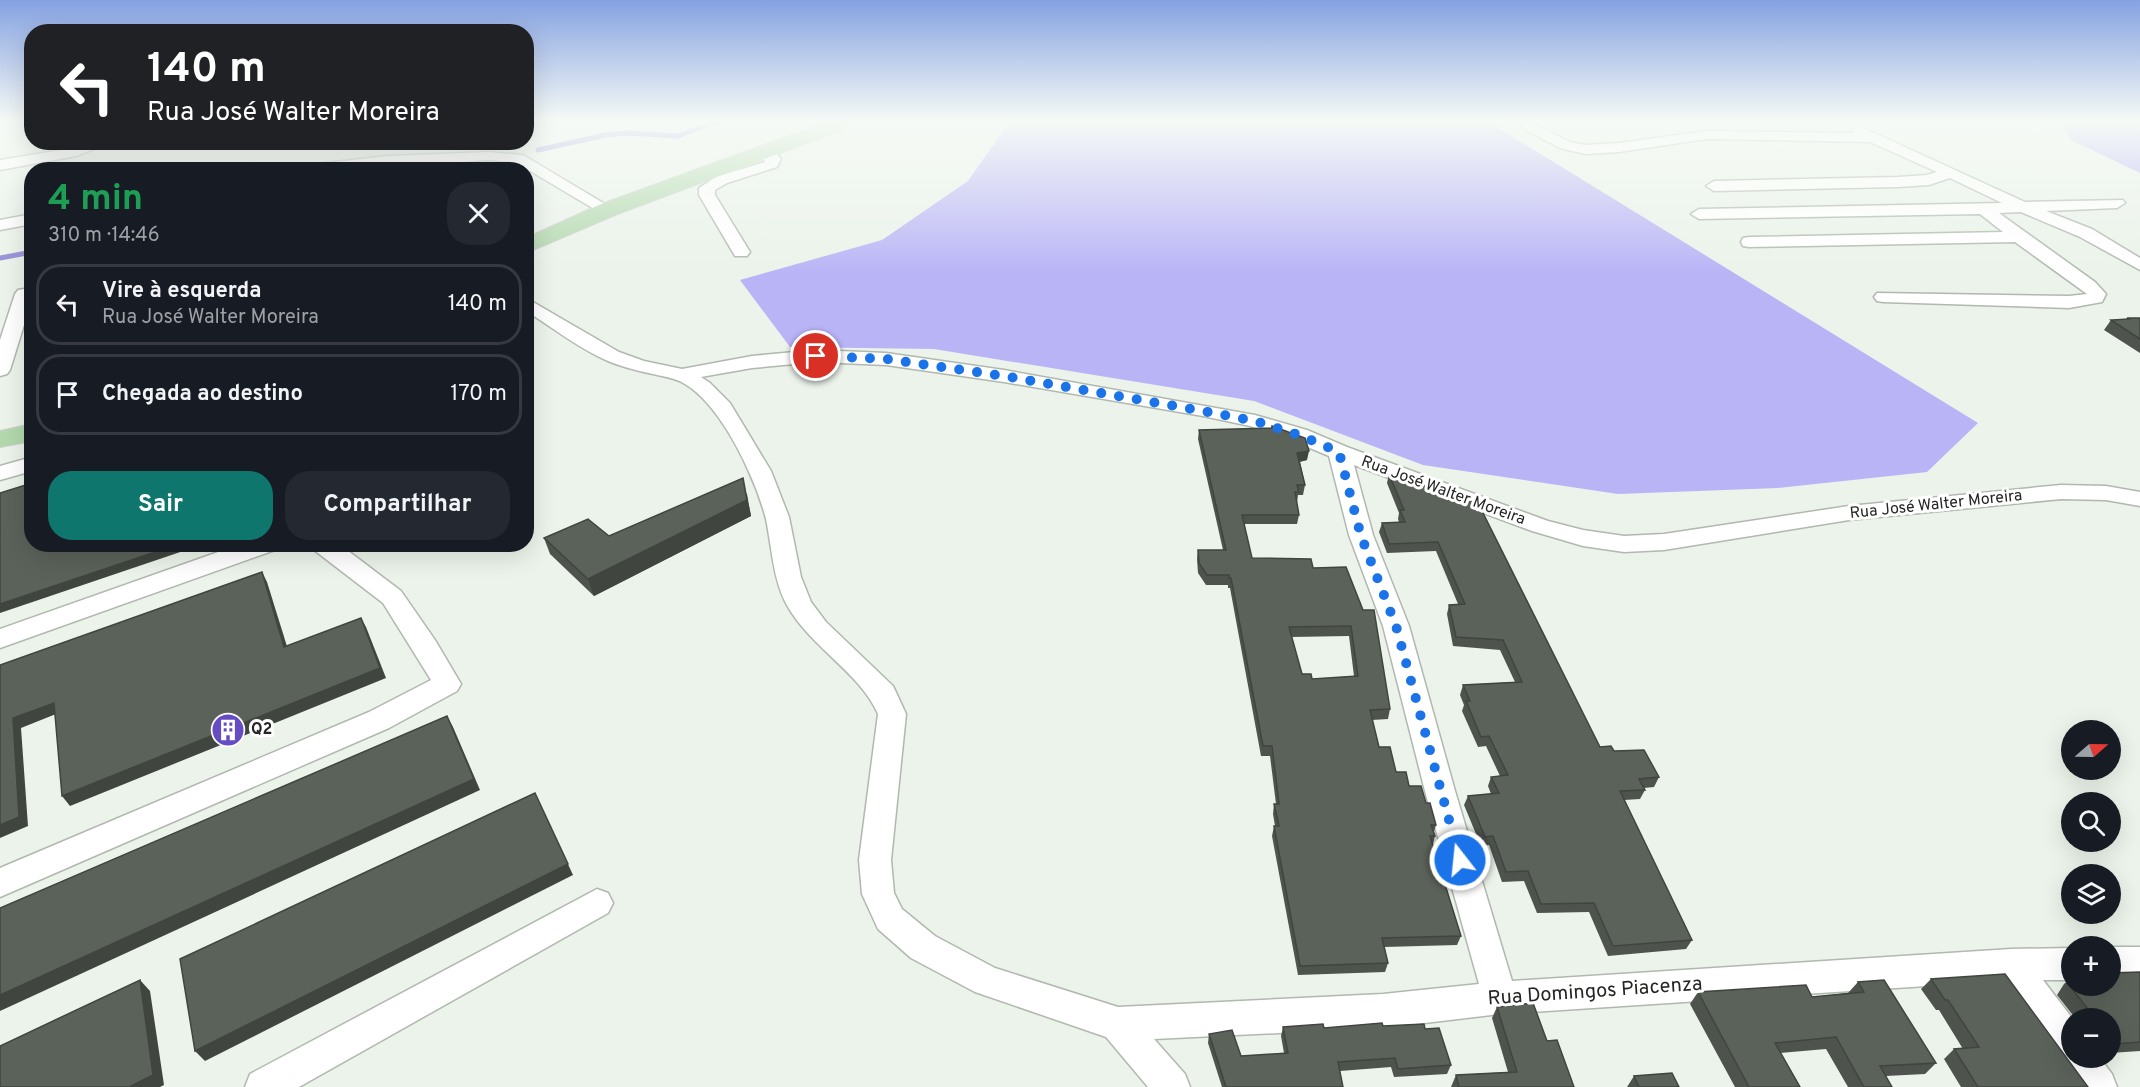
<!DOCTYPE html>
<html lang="pt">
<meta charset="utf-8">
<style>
:root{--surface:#171b24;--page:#242831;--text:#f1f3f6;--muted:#9ea1a6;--line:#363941;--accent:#0f766e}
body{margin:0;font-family:Overpass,sans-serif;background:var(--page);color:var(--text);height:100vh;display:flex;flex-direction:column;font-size:22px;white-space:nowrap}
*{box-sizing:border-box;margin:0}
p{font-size:20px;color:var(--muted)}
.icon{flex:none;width:33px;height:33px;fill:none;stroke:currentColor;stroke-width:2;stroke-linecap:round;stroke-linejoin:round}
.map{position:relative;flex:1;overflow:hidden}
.panel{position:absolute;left:24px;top:162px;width:510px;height:390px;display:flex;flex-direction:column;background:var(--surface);border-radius:24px;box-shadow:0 6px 24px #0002}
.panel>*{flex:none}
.hud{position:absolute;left:24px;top:24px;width:510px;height:126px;border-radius:24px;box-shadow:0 6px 24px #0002;background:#202124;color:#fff;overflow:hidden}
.needle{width:39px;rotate:70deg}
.buttons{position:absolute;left:2061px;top:720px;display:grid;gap:12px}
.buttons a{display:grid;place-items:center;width:60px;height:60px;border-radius:50%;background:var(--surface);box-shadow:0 6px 24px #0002;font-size:30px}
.pin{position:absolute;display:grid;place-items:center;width:51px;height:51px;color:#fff;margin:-26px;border:3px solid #fff;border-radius:50%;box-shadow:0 2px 6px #0007}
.me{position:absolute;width:66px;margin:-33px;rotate:344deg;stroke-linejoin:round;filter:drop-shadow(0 0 4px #0008)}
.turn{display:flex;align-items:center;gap:21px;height:126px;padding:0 24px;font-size:27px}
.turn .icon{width:78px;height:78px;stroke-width:2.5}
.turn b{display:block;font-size:42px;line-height:51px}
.round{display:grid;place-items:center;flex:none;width:63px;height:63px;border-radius:24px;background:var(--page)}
.overview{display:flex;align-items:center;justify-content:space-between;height:102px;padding:0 24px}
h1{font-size:36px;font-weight:700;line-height:45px;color:#1e9e55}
.primary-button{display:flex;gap:12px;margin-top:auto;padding:12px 24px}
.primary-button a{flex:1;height:69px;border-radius:24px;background:var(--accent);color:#fff;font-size:24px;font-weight:700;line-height:69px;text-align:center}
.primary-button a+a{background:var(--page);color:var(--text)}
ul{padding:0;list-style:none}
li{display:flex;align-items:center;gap:18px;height:81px;margin:0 12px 9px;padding:0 12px;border:3px solid var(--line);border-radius:24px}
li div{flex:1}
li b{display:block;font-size:22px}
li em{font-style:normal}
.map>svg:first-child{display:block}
.forest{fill:#b9b4f6}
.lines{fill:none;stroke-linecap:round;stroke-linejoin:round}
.stream{stroke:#9188d7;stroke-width:5}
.minor-casing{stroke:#b0b8af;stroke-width:3}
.major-casing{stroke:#cfcfce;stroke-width:2}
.minor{fill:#fff;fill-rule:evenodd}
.major{fill:#b2d8ad;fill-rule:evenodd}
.wall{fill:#4e544d;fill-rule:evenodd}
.shaded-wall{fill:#40453f}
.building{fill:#5b625a;stroke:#40453f;stroke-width:1.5;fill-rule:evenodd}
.route{stroke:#1a73e8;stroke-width:10;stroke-dasharray:0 18}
.labels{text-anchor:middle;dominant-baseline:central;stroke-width:6;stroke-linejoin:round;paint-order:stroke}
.street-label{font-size:16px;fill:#232622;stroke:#fff}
.poi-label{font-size:16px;font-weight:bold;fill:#232622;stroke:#fff;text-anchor:start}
.near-street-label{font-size:20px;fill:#232622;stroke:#fff}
</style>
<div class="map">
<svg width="2140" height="1087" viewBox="0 0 2140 1087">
<rect width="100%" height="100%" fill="#ebf3ea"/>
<g class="forest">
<path d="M 1010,121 L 1487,121 L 1978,423 L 1927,472 L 1778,488 L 1618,494 L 1423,465 L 1254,401 L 934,349 L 790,347 L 740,280 L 882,240 L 968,181 Z"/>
<path d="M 2060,121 L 2140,121 L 2140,173 L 2071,140 Z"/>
</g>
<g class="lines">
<g class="stream">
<path d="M 538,150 L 605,135 L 628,133 L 678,136 L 717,121"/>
<path d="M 0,258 L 32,252"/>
</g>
<g class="minor-casing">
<g id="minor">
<path d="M 1529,122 L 1570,142 L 1585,145 L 1619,143 L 1707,131 L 1854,133 L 1852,130 L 1854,127 L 1859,126 L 2025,202 L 2123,200 L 2125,203 L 2117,208 L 2046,211 L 2092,229 L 2140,258 L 2140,270 L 2080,237 L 2021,212 L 1999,213 L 2095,282 L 2106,294 L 2102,302 L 2069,308 L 1883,302 L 1877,301 L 1874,297 L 1877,293 L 2069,296 L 2087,294 L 2015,242 L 1749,247 L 1743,246 L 1741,242 L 1743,238 L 1749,237 L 2003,232 L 1980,214 L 1699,219 L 1691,214 L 1699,209 L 2002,203 L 1950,178 L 1929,185 L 1898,187 L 1714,191 L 1706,186 L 1714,181 L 1898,177 L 1927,175 L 1937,172 L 1870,142 L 1707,139 L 1619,152 L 1585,154 L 1560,148 L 1524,129 L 1522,126 L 1524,123 Z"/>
<path d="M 89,142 L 112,142 L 76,156 L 0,170 L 0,160 L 73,148 Z"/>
<path d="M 767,147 L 772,148 L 781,159 L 777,167 L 727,183 L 715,190 L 715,195 L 750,252 L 747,256 L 735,256 L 699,195 L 699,188 L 716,177 L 765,162 L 760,151 Z"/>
<path d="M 488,152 L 523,155 L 615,210 L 613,213 L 601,213 L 515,162 L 488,160 L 353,170 L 300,170 L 307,165 L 388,156 Z"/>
<path d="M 32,214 L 32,224 L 0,230 L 0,220 Z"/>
<path d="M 24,289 L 30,290 L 32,299 L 10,370 L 7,374 L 0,376 L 0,340 L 15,294 L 18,290 Z"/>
<path d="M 526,298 L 619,352 L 644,361 L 682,369 L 752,356 L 816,350 L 886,353 L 1004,370 L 1255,415 L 1307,430 L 1347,447 L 1548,521 L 1583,530 L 1624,536 L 1664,534 L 1849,506 L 2061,485 L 2106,486 L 2140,492 L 2140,506 L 2106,500 L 2061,499 L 1849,520 L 1664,550 L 1624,552 L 1583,546 L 1532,531 L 1354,465 L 1373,535 L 1409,626 L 1455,791 L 1512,981 L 2011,949 L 2072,948 L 2072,980 L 2043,980 L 2072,1018 L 2072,1058 L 2100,1058 L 2112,1074 L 2117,1087 L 2077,1087 L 2061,1061 L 2003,981 L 1500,1014 L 1383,1028 L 1154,1039 L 1185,1074 L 1190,1087 L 1148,1087 L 1106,1037 L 975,992 L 911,958 L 878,929 L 862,894 L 859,860 L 878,714 C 861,674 811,647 788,607 C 773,581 772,548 766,519 C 762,504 756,487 749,472 C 736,442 707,389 674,379 C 651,373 629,370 608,361 C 581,350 552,327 526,311 ZM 816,362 L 886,365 L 1004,382 L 1203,416 L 1250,426 L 1291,440 L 1329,456 L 1349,535 L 1383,626 L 1425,791 L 1479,984 L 1383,994 L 1118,1007 L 995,968 L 935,936 L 902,909 L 894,893 L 891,860 L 906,714 L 893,686 L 826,622 L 811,602 L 801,577 L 789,517 L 771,471 L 730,403 L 710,383 L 701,377 L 752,368 Z"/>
<path d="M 32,457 L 32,471 L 0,480 L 0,466 Z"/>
<path d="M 241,544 L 279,544 L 275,550 L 0,648 L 0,629 Z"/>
<path d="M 310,544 L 339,544 L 401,591 L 435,640 L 461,684 L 457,691 L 389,728 L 0,897 L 0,868 L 369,712 L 431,680 L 383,603 L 314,550 Z"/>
<path d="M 597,889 L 608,893 L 613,903 L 608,913 L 299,1087 L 245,1087 L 250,1074 Z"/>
<rect x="2110" y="947" width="30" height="32"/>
</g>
</g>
<g class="major-casing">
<g id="major">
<path d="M 829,121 L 849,121 L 839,131 L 615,215 L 526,253 L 526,238 L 599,205 Z"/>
<path d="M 32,424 L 32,441 L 0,447 L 0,431 Z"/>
</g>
</g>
<use href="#minor" class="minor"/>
<use href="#major" class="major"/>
</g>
<g class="wall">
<path d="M 2127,318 L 2140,318 L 2140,353 L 2104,330 L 2111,320 L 2126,319 Z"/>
<path d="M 1272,426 L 1307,460 L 1300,462 L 1305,485 L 1303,495 L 1298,495 L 1297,502 L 1296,502 L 1299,515 L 1297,524 L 1244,524 L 1252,558 L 1313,568 L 1346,567 L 1390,709 L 1388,719 L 1372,720 L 1379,747 L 1396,772 L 1426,803 L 1436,825 L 1434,832 L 1435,836 L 1433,844 L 1461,936 L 1457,945 L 1384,947 L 1388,963 L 1385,972 L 1298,975 L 1272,836 L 1274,826 L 1275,826 L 1273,814 L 1274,804 L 1276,804 L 1270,756 L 1261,756 L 1230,588 L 1228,588 L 1228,585 L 1206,585 L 1198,573 L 1197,559 L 1198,550 L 1223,550 L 1198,439 L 1199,430 L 1271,428 ZM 1349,636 L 1354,676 L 1312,679 L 1302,674 L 1291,637 Z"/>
<path d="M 1389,474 L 1600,747 L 1614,751 L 1659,777 L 1654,787 L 1644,788 L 1645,790 L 1640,799 L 1624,800 L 1692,940 L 1686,949 L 1608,956 L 1589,912 L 1537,913 L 1524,881 L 1502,882 L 1489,845 L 1481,846 L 1464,805 L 1468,796 L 1491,794 L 1488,786 L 1491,777 L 1500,776 L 1486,746 L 1478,747 L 1462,711 L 1464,705 L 1460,695 L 1463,685 L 1515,682 L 1500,650 L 1453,646 L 1447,614 L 1449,605 L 1458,604 L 1436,551 L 1387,553 L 1379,532 L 1382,523 L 1399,522 L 1398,519 L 1399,513 L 1387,483 Z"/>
<path d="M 747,494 L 751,516 L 594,596 L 550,554 L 544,538 L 609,536 Z"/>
<path d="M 2140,972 L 2140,1051 L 2110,1053 L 2110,1018 L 2075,1018 L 2057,995 L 2064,984 L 2072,977 L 2072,986 Z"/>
<path d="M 1931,979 L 2088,1087 L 1961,1087 L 1944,1059 L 1954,1049 L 1963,1049 L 1939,1010 L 1936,1010 L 1921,989 Z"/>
<path d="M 1858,982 L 1936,1063 L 1925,1074 L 1886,1076 L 1892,1087 L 1848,1087 L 1826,1049 L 1780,1053 L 1800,1087 L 1735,1087 L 1690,1004 L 1698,992 L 1812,997 L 1848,993 Z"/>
<path d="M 1497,1007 L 1547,1041 L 1574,1087 L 1451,1087 L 1456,1075 L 1508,1072 L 1492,1018 Z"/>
<path d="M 1383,1026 L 1425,1029 L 1451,1065 L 1447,1074 L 1394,1077 L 1391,1067 L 1340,1071 L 1343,1087 L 1222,1087 L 1208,1043 L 1209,1034 L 1241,1056 L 1284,1053 L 1281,1036 L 1283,1027 L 1324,1028 Z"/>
<path d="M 1634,1076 L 1679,1087 L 1627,1087 Z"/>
</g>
<g class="shaded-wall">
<path d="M 1309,451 L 1307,460 L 1296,462 L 1297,453 Z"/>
<path d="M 743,478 L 751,516 L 594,596 L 588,579 Z"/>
<path d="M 179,544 L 204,544 L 0,613 L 0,604 Z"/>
<path d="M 262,572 L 267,582 L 290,656 L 284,647 Z"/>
<path d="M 361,618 L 366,627 L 386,678 L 70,806 L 62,796 Z"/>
<path d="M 54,703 L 61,712 L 21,728 L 28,826 L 0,838 L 0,825 L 13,718 Z"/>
<path d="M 447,716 L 453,727 L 480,790 L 0,1011 L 0,995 Z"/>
<path d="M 535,793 L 573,875 L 205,1061 L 195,1051 Z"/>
<path d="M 140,980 L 150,991 L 164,1085 L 160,1087 L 129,1087 Z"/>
</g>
<g class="building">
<path d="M 2127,318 L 2140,318 L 2140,339 L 2111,320 L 2129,319 Z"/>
<path d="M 1272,426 L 1305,438 L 1309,451 L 1297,453 L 1305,485 L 1297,485 L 1299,492 L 1295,492 L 1299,515 L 1242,515 L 1252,558 L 1311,559 L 1313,568 L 1346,567 L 1363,610 L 1374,610 L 1390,709 L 1370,710 L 1379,747 L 1390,747 L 1396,772 L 1406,772 L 1409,786 L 1421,786 L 1426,803 L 1430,803 L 1436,825 L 1431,825 L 1435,836 L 1430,836 L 1461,936 L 1382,938 L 1388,963 L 1300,966 L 1274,826 L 1279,826 L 1274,804 L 1279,804 L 1272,746 L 1263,746 L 1231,578 L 1229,578 L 1229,575 L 1207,575 L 1199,563 L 1198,550 L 1226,550 L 1199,430 L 1272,428 ZM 1351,626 L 1358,676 L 1312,679 L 1311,674 L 1302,674 L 1289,627 Z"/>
<path d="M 1389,474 L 1478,503 L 1600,747 L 1611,746 L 1614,751 L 1644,750 L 1659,777 L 1639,779 L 1645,790 L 1620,791 L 1692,940 L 1613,946 L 1594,903 L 1541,904 L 1528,871 L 1506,872 L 1493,836 L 1485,837 L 1468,796 L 1499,793 L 1491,777 L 1508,775 L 1489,736 L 1481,737 L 1466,701 L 1470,701 L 1463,685 L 1522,682 L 1503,640 L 1456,637 L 1449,605 L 1465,604 L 1438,542 L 1389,544 L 1382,523 L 1405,522 L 1400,510 L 1404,510 Z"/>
<path d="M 743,478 L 747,500 L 588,579 L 544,538 L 588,519 L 609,536 Z"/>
<path d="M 32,483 L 32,544 L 179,544 L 0,604 L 0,493 Z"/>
<path d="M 262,572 L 284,647 L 361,618 L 380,668 L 62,796 L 54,703 L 13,718 L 19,817 L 0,825 L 0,665 Z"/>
<path d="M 447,716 L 474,779 L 0,995 L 0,908 Z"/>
<path d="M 535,793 L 568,864 L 195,1051 L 180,959 Z"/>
<path d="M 2140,972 L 2140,1042 L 2114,1044 L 2110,1039 L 2110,1018 L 2095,1018 L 2069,985 L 2072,980 L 2072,986 L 2110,986 L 2110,973 Z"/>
<path d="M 2005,974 L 2088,1087 L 1978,1087 L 1954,1049 L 1979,1047 L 1948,1000 L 1945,1000 L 1931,979 Z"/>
<path d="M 140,980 L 153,1075 L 129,1087 L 0,1087 L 0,1046 Z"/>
<path d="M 1884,980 L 1936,1063 L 1880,1066 L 1892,1087 L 1864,1087 L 1836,1037 L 1775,1043 L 1800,1087 L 1749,1087 L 1698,992 L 1806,985 L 1812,997 L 1864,992 L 1858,982 Z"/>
<path d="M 1533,1003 L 1547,1041 L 1557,1040 L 1574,1087 L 1459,1087 L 1456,1075 L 1517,1072 L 1497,1007 Z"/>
<path d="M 1382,1023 L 1383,1026 L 1424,1024 L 1425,1029 L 1439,1028 L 1451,1065 L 1398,1069 L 1395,1058 L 1338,1062 L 1343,1087 L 1226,1087 L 1209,1034 L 1232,1030 L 1241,1056 L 1288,1053 L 1283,1027 L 1323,1024 L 1324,1028 Z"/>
<path d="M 1672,1073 L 1679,1087 L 1639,1087 L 1634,1076 Z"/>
</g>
<linearGradient id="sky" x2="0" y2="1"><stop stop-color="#85a2e1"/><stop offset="0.44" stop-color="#f6faf6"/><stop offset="1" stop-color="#f6faf6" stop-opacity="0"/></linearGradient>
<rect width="2140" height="273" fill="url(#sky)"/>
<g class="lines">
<path class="route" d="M 816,356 L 886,359 L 1004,376 L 1203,411 L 1255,421 L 1299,435 L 1339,452 L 1361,536 L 1396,626 L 1460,860"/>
</g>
<defs>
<g id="building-disc" transform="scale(1.725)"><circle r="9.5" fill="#654cc5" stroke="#fff"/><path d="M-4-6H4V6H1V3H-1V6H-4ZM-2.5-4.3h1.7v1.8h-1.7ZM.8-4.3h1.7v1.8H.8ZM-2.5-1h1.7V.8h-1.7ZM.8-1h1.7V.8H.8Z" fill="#fff"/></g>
</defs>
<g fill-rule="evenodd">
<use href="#building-disc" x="228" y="730"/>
</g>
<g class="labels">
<g class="street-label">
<text transform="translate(1443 491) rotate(20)">Rua José Walter Moreira</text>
<text transform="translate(1936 505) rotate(-6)">Rua José Walter Moreira</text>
</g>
<g class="poi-label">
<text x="251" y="730">Q2</text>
</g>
<g class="near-street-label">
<text transform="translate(1595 992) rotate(-4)">Rua Domingos Piacenza</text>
</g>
</g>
</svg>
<div class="buttons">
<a><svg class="needle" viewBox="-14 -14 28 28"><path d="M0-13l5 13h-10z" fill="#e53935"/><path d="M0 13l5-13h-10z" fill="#9ea1a6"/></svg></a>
<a><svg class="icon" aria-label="search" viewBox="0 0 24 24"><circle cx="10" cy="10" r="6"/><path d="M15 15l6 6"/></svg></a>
<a><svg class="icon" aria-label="layers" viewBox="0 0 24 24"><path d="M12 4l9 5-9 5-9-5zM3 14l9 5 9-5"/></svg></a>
<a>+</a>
<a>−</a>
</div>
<div class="pin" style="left:816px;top:356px;background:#d93025"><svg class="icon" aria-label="arrive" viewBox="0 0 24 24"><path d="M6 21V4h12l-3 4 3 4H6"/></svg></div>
<svg class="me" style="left:1460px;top:860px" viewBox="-20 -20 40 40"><circle r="17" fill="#1a73e8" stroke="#fff" stroke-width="3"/><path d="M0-11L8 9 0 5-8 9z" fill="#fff"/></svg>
<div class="hud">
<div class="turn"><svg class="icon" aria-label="left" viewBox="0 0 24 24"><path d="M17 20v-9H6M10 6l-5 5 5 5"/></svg><div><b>140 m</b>Rua José Walter Moreira</div></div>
</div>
<section class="panel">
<div class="overview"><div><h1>4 min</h1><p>310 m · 14:46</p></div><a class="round"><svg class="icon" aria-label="close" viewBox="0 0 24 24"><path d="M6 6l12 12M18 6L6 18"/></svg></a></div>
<ul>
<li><svg class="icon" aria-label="left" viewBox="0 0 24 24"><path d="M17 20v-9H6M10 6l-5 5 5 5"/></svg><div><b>Vire à esquerda</b><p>Rua José Walter Moreira</p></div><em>140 m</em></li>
<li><svg class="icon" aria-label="arrive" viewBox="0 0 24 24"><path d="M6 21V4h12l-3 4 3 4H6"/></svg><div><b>Chegada ao destino</b></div><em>170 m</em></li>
</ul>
<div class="primary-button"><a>Sair</a><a>Compartilhar</a></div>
</section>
</div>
